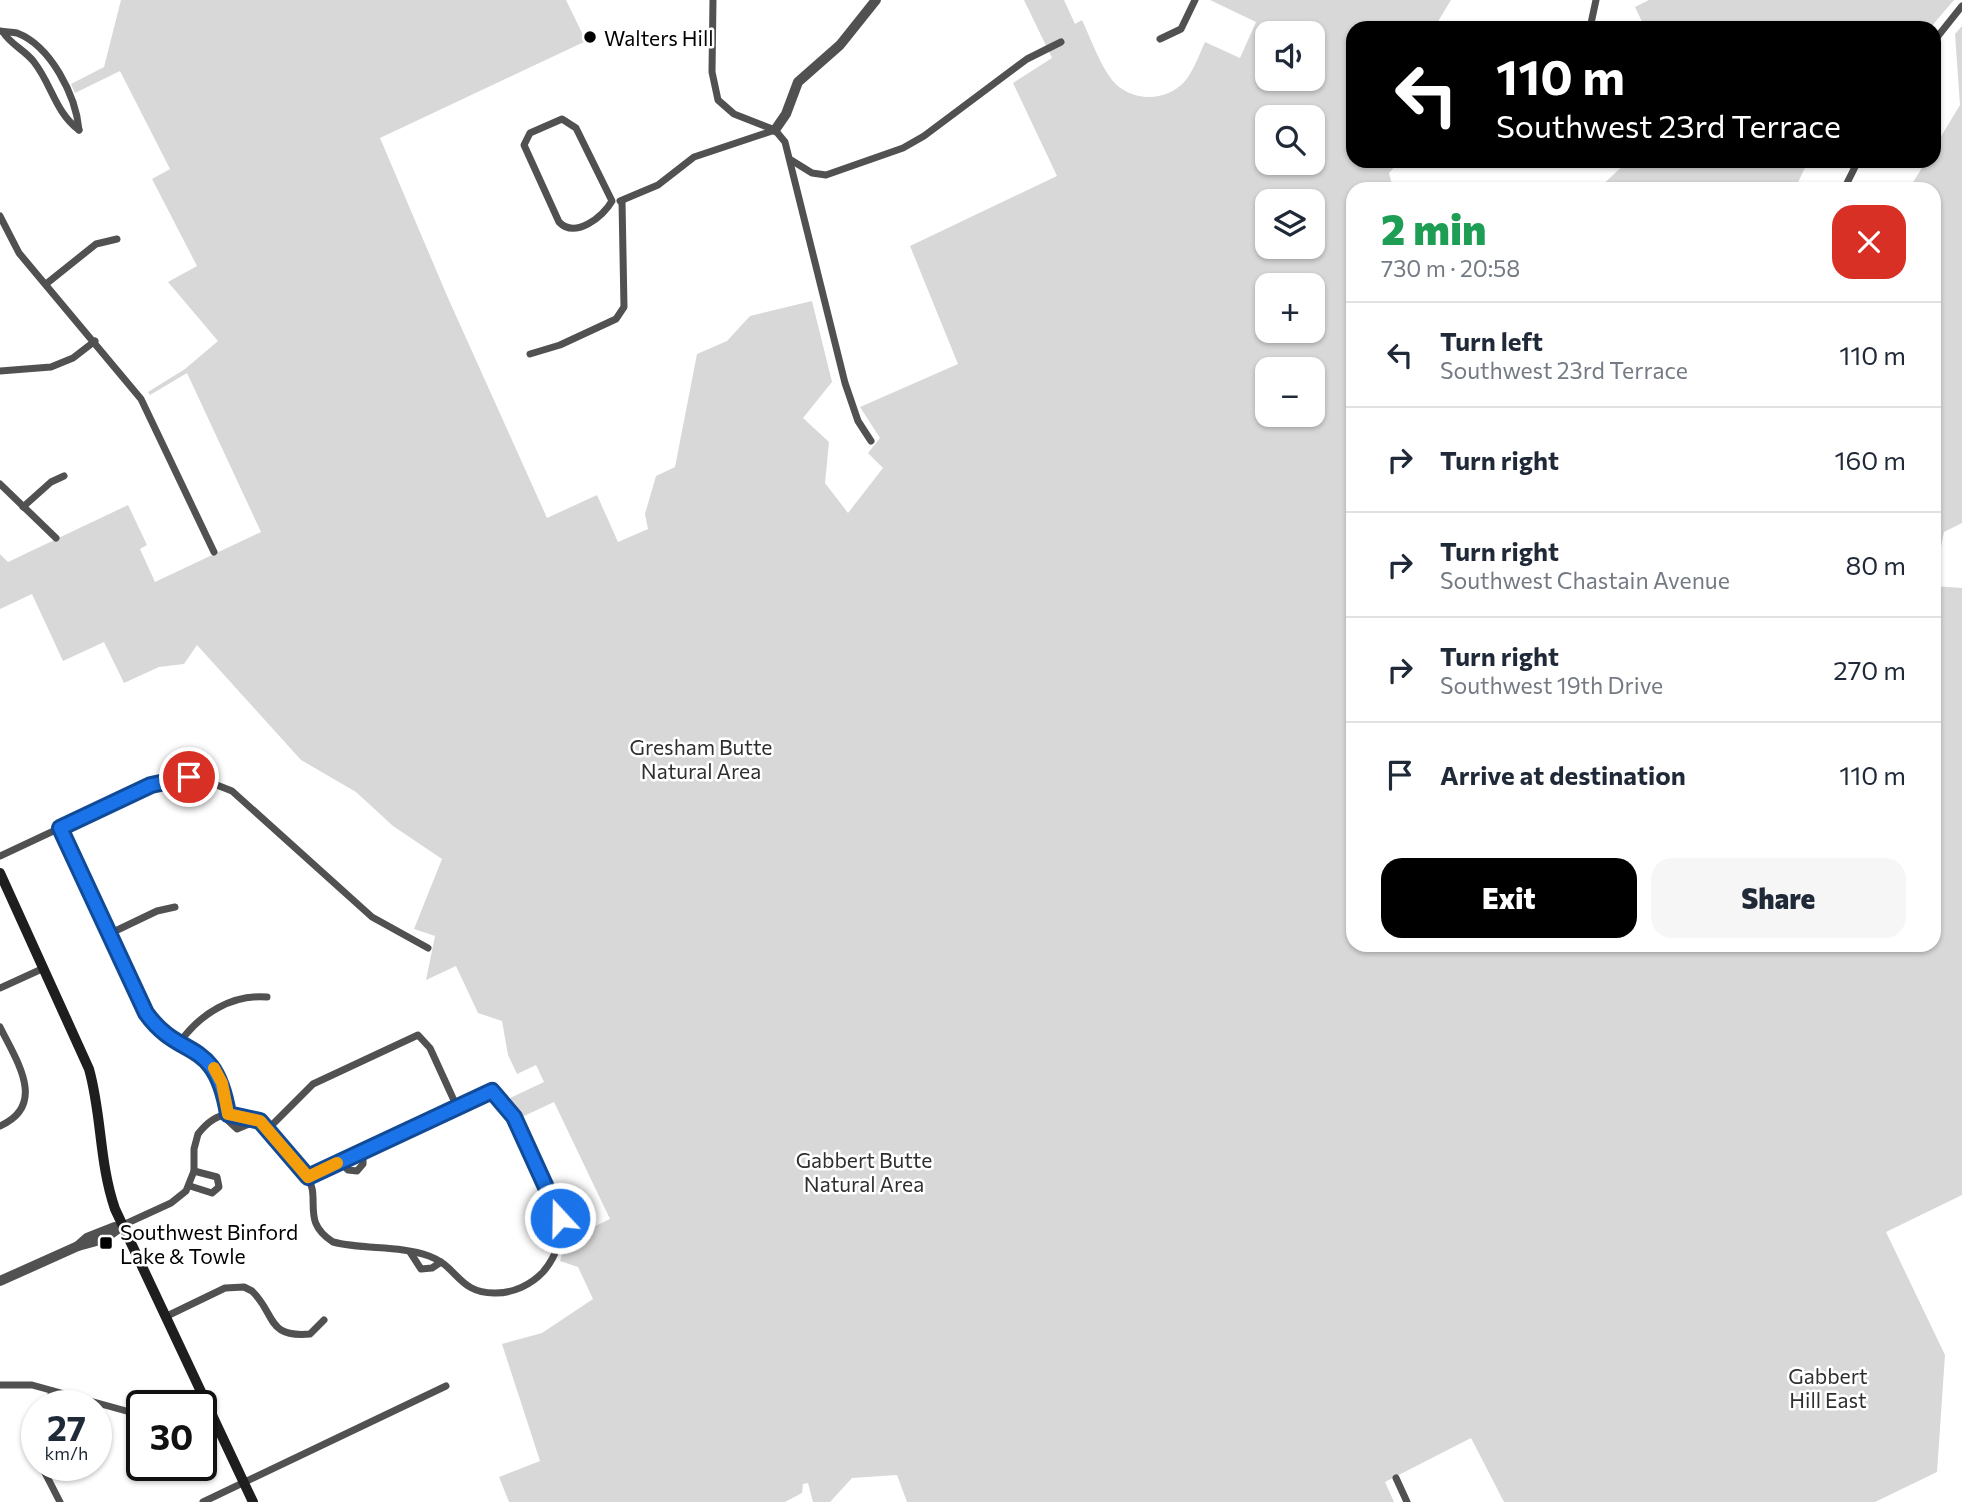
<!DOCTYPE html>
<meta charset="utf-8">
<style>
:root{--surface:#fff;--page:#f6f6f7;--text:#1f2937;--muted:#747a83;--line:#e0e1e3;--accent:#000}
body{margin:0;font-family:Commissioner,sans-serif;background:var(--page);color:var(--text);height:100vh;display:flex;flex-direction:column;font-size:26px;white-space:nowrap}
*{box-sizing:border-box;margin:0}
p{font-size:23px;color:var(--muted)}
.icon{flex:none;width:38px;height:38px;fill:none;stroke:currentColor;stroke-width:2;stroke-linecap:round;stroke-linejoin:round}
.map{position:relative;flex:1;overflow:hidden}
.details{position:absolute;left:1346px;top:182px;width:595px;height:770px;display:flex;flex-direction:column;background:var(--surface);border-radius:21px;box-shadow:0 2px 5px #0004}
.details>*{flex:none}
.guide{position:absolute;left:1346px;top:21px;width:595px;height:147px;border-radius:21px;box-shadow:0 2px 5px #0004;background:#000;color:#fff;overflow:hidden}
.tools{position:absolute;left:1255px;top:21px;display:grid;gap:14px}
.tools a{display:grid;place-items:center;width:70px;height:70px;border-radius:14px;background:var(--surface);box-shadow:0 2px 5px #0004;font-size:35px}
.speed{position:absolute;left:21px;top:1390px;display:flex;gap:14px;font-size:35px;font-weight:700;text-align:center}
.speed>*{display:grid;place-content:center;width:91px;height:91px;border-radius:50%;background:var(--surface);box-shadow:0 2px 5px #0004;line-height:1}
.speed small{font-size:18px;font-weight:400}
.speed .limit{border:4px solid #111;border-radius:10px;background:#fff;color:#111}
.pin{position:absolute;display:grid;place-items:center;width:60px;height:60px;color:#fff;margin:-30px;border:4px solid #fff;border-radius:50%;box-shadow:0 2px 7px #0007}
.me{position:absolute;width:77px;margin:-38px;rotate:339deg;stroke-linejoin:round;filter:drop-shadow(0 0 5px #0008)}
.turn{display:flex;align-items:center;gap:24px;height:147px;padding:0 35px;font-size:32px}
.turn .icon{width:91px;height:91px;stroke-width:2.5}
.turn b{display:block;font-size:49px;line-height:60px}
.round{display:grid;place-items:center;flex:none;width:74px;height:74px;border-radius:21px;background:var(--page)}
.overview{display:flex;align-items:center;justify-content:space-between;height:119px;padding:0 35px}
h1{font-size:42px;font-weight:800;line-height:52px;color:#1e9e55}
.action{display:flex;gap:14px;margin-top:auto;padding:14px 35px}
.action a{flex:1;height:80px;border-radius:21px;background:var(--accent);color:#fff;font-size:28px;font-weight:800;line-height:80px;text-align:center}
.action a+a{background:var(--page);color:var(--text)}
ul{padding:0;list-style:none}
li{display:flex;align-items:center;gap:21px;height:105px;padding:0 35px;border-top:2px solid var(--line)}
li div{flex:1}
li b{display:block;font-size:26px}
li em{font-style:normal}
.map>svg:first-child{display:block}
.green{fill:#d8d8d8;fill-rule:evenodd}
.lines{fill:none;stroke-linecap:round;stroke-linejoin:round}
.minor{stroke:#515151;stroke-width:7}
.tertiary{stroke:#515151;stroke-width:10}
.secondary{stroke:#1e1e1e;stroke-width:10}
.route-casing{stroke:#114b97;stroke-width:18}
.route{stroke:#1a73e8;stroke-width:12}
.slow{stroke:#f59e0b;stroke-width:12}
.poi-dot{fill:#000;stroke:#fff;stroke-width:2.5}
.labels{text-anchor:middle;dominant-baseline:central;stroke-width:5;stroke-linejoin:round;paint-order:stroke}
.poi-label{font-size:21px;fill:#000;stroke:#fff;text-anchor:start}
.park-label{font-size:21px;fill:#2f2f2f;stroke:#fff}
</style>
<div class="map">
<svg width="1962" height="1502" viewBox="0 0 1962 1502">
<rect width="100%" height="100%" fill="#fff"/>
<g class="green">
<path d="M 121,0 L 566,0 L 586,41 L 380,138 L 448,298 L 547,518 L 597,495 L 618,542 L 648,529 L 645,514 L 656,476 L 675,467 L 697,354 L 727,341 L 750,316 L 812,301 L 832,382 L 803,418 L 829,442 L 825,483 L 848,513 L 883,468 L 868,453 L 880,438 L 860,407 L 958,364 L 910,246 L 1057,176 L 1013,83 L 1052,58 L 1024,0 L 1064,0 L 1075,24 L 1082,20 C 1091,39 1099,63 1112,80 C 1130,102 1166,103 1185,81 C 1194,70 1199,55 1205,42 L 1240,58 L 1256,22 L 1210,0 L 1451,0 L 1434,28 L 1353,28 L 1353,161 L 1400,161 L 1389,173 L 1393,189 L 1353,189 L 1353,945 L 1934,945 L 1934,586 L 1962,588 L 1962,1195 L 1886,1232 L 1945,1355 L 1937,1472 L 1875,1502 L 1504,1502 L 1471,1438 L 1385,1482 L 1394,1502 L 907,1502 L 897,1475 L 852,1478 L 830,1502 L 813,1502 L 808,1483 L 803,1484 L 802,1493 L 785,1502 L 509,1502 L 499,1477 L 540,1461 L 502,1344 L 542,1333 L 593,1299 L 578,1267 L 560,1261 L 568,1235 L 574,1236 L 610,1219 L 554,1102 L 522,1117 L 510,1098 L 544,1082 L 536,1065 L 517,1074 L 508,1055 L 502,1021 L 478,1013 L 456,966 L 426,980 L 435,936 L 414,929 L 442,859 L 393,826 L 356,792 L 301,760 L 197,645 L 184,664 L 159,667 L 124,683 L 104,642 L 63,661 L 32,594 L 0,609 L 0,554 L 8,562 L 128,505 L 147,545 L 140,549 L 155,582 L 261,532 L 187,373 L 150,395 L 148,392 L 185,369 L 218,341 L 168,282 L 197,266 L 152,179 L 170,169 L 120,71 L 75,93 L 71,84 L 104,67 ZM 1267,33 L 1312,33 L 1312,79 L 1267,79 ZM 1267,117 L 1312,117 L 1312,163 L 1267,163 ZM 1267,201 L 1312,201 L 1312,247 L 1267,247 ZM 1267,285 L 1312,285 L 1312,331 L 1267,331 ZM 1267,369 L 1312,369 L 1312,415 L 1267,415 Z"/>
<path d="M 1649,0 L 1954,0 L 1930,28 L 1645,28 L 1635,7 Z"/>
<path d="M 1962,26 L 1962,523 L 1944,532 L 1934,581 L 1934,189 L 1909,189 L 1926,161 L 1934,161 L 1934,148 L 1960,105 L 1955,34 Z"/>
<path d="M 1628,161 L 1808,161 L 1795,189 L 1598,189 Z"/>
</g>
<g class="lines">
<g class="minor">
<path d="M 713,0 L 712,72 L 718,100 L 734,114 L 775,130 L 785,142 L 845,383 L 858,421 L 871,441"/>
<path d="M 1590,28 L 1596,0"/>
<path d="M 0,31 C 5,32 12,32 17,33 C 51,46 76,96 79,130"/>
<path d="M 3,32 C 11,45 25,50 34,62 C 52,85 55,112 79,130"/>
<path d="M 1160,39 L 1181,29 L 1195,0"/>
<path d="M 1934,41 L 1962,6"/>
<path d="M 562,119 L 576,128 L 612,201 C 603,217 575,239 559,222 L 524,145 L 530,133 Z"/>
<path d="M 791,160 L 812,173 L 826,175 L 903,148 L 924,136 L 1027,59 L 1061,42"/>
<path d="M 1844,189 L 1858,161"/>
<path d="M 620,201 L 658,185 L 694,157 L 775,130"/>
<path d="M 0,216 L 19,253 L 141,399 L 214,552"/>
<path d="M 46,284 L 96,244 L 117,239"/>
<path d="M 530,354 L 560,345 L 616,319 L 624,307 L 622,201"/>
<path d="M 0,371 L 51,367 L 73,358 L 95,341"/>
<path d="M 0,484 L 56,538"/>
<path d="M 23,507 L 51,482 L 64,476"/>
<path d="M 60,828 L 146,1013 C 181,1062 215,1035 228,1114"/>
<path d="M 0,856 L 160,781 L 199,778 L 232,791 L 372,917 L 428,948"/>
<path d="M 109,934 L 157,911 L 175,907"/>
<path d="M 0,988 L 44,968"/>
<path d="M 0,1027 C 16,1060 48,1105 0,1126"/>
<path d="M 180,1042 C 200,1014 232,994 267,997"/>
<path d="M 223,1116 L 237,1129 L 249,1124 L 253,1117"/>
<path d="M 269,1128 L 313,1084 L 418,1035 L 430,1048 L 457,1107"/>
<path d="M 340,1162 L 348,1170 L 357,1171 L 363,1164 L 363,1151"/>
<path d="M 190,1186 L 212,1193 L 219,1187 L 217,1177 L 194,1171"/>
<path d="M 123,1225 L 171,1203 L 186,1191 L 194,1171 L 194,1149 L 198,1134 C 237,1083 285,1140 307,1175 C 322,1200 300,1221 333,1242 C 364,1250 399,1245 429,1256 C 458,1266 458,1294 496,1293 C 513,1293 531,1285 543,1272 C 556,1257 563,1237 560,1217 C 555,1187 514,1114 492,1091 L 308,1177"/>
<path d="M 410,1252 L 421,1269 L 432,1268 L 441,1262"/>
<path d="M 167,1316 L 225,1288 L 244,1287 L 252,1291 C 276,1314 266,1338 310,1334 L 324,1320"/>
<path d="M 0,1385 L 32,1385 L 130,1412 L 142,1412"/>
<path d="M 48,1405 L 52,1391"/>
<path d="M 170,1405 L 201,1391"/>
<path d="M 41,1465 L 60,1502"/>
<path d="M 1396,1478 L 1407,1502"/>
<path d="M 203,1502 L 446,1386"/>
</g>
<g class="tertiary">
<path d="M 775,130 L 786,114 L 798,82 L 840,45 L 876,0"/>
<path d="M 78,1246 L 87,1238 L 115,1227"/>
<path d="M 0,1281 L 78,1246 L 104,1239 L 123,1225"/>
</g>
<path class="secondary" d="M 0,873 L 89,1069 C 102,1115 99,1163 115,1209 L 253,1502"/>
</g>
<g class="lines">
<g class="route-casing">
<path id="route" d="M 189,777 L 151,785 L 60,828 L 146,1013 C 181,1062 215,1035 228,1114 L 260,1121 L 308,1177 L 492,1091 L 514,1117 L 560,1218"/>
</g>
<use href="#route" class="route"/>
<path class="slow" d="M 214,1068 L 222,1083 L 228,1114 L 260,1121 L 308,1177 L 337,1163"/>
</g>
<g class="poi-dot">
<circle cx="590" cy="37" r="7"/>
<rect x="99" y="1236" width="14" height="14" rx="3.5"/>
</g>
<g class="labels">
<g class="poi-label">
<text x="604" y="37">Walters Hill</text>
<text x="120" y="1231">Southwest Binford<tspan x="120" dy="24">Lake &amp; Towle</tspan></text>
</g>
<g class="park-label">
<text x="701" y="746">Gresham Butte<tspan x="701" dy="24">Natural Area</tspan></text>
<text x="864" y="1159">Gabbert Butte<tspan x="864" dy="24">Natural Area</tspan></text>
<text x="1828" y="1375">Gabbert<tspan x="1828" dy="24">Hill East</tspan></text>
</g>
</g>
</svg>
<div class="tools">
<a><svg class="icon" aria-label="sound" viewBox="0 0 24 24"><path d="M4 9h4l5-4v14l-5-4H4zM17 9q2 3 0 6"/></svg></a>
<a><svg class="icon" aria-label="search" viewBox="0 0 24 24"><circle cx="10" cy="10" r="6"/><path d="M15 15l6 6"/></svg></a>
<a><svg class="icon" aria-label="layers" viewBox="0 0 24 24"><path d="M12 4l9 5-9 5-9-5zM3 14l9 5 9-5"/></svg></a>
<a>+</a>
<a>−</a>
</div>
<div class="speed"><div>27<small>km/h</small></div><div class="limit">30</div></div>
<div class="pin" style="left:189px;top:777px;background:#d93025"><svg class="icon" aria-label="arrive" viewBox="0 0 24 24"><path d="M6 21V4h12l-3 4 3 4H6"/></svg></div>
<svg class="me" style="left:560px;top:1218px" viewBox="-20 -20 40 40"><circle r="17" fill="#1a73e8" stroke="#fff" stroke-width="3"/><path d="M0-11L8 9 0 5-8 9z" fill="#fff"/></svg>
<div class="guide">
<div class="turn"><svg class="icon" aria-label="left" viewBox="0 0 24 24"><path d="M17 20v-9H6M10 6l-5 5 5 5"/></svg><div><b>110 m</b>Southwest 23rd Terrace</div></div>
</div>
<section class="details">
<div class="overview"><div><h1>2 min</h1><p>730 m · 20:58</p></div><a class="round" style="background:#d93025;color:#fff"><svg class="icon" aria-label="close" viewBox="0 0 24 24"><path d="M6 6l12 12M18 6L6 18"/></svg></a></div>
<ul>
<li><svg class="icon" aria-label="left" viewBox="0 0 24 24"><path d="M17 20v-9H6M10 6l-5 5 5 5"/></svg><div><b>Turn left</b><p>Southwest 23rd Terrace</p></div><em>110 m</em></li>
<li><svg class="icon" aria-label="right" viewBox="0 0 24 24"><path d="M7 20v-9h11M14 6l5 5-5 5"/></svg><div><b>Turn right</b></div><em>160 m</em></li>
<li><svg class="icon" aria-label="right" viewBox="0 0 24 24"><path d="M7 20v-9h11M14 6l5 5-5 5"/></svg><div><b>Turn right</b><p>Southwest Chastain Avenue</p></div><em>80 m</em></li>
<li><svg class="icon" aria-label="right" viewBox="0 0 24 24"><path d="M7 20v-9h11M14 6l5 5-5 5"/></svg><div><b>Turn right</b><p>Southwest 19th Drive</p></div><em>270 m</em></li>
<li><svg class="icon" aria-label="arrive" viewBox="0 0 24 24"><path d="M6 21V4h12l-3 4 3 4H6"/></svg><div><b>Arrive at destination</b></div><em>110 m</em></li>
</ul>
<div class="action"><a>Exit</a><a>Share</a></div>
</section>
</div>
